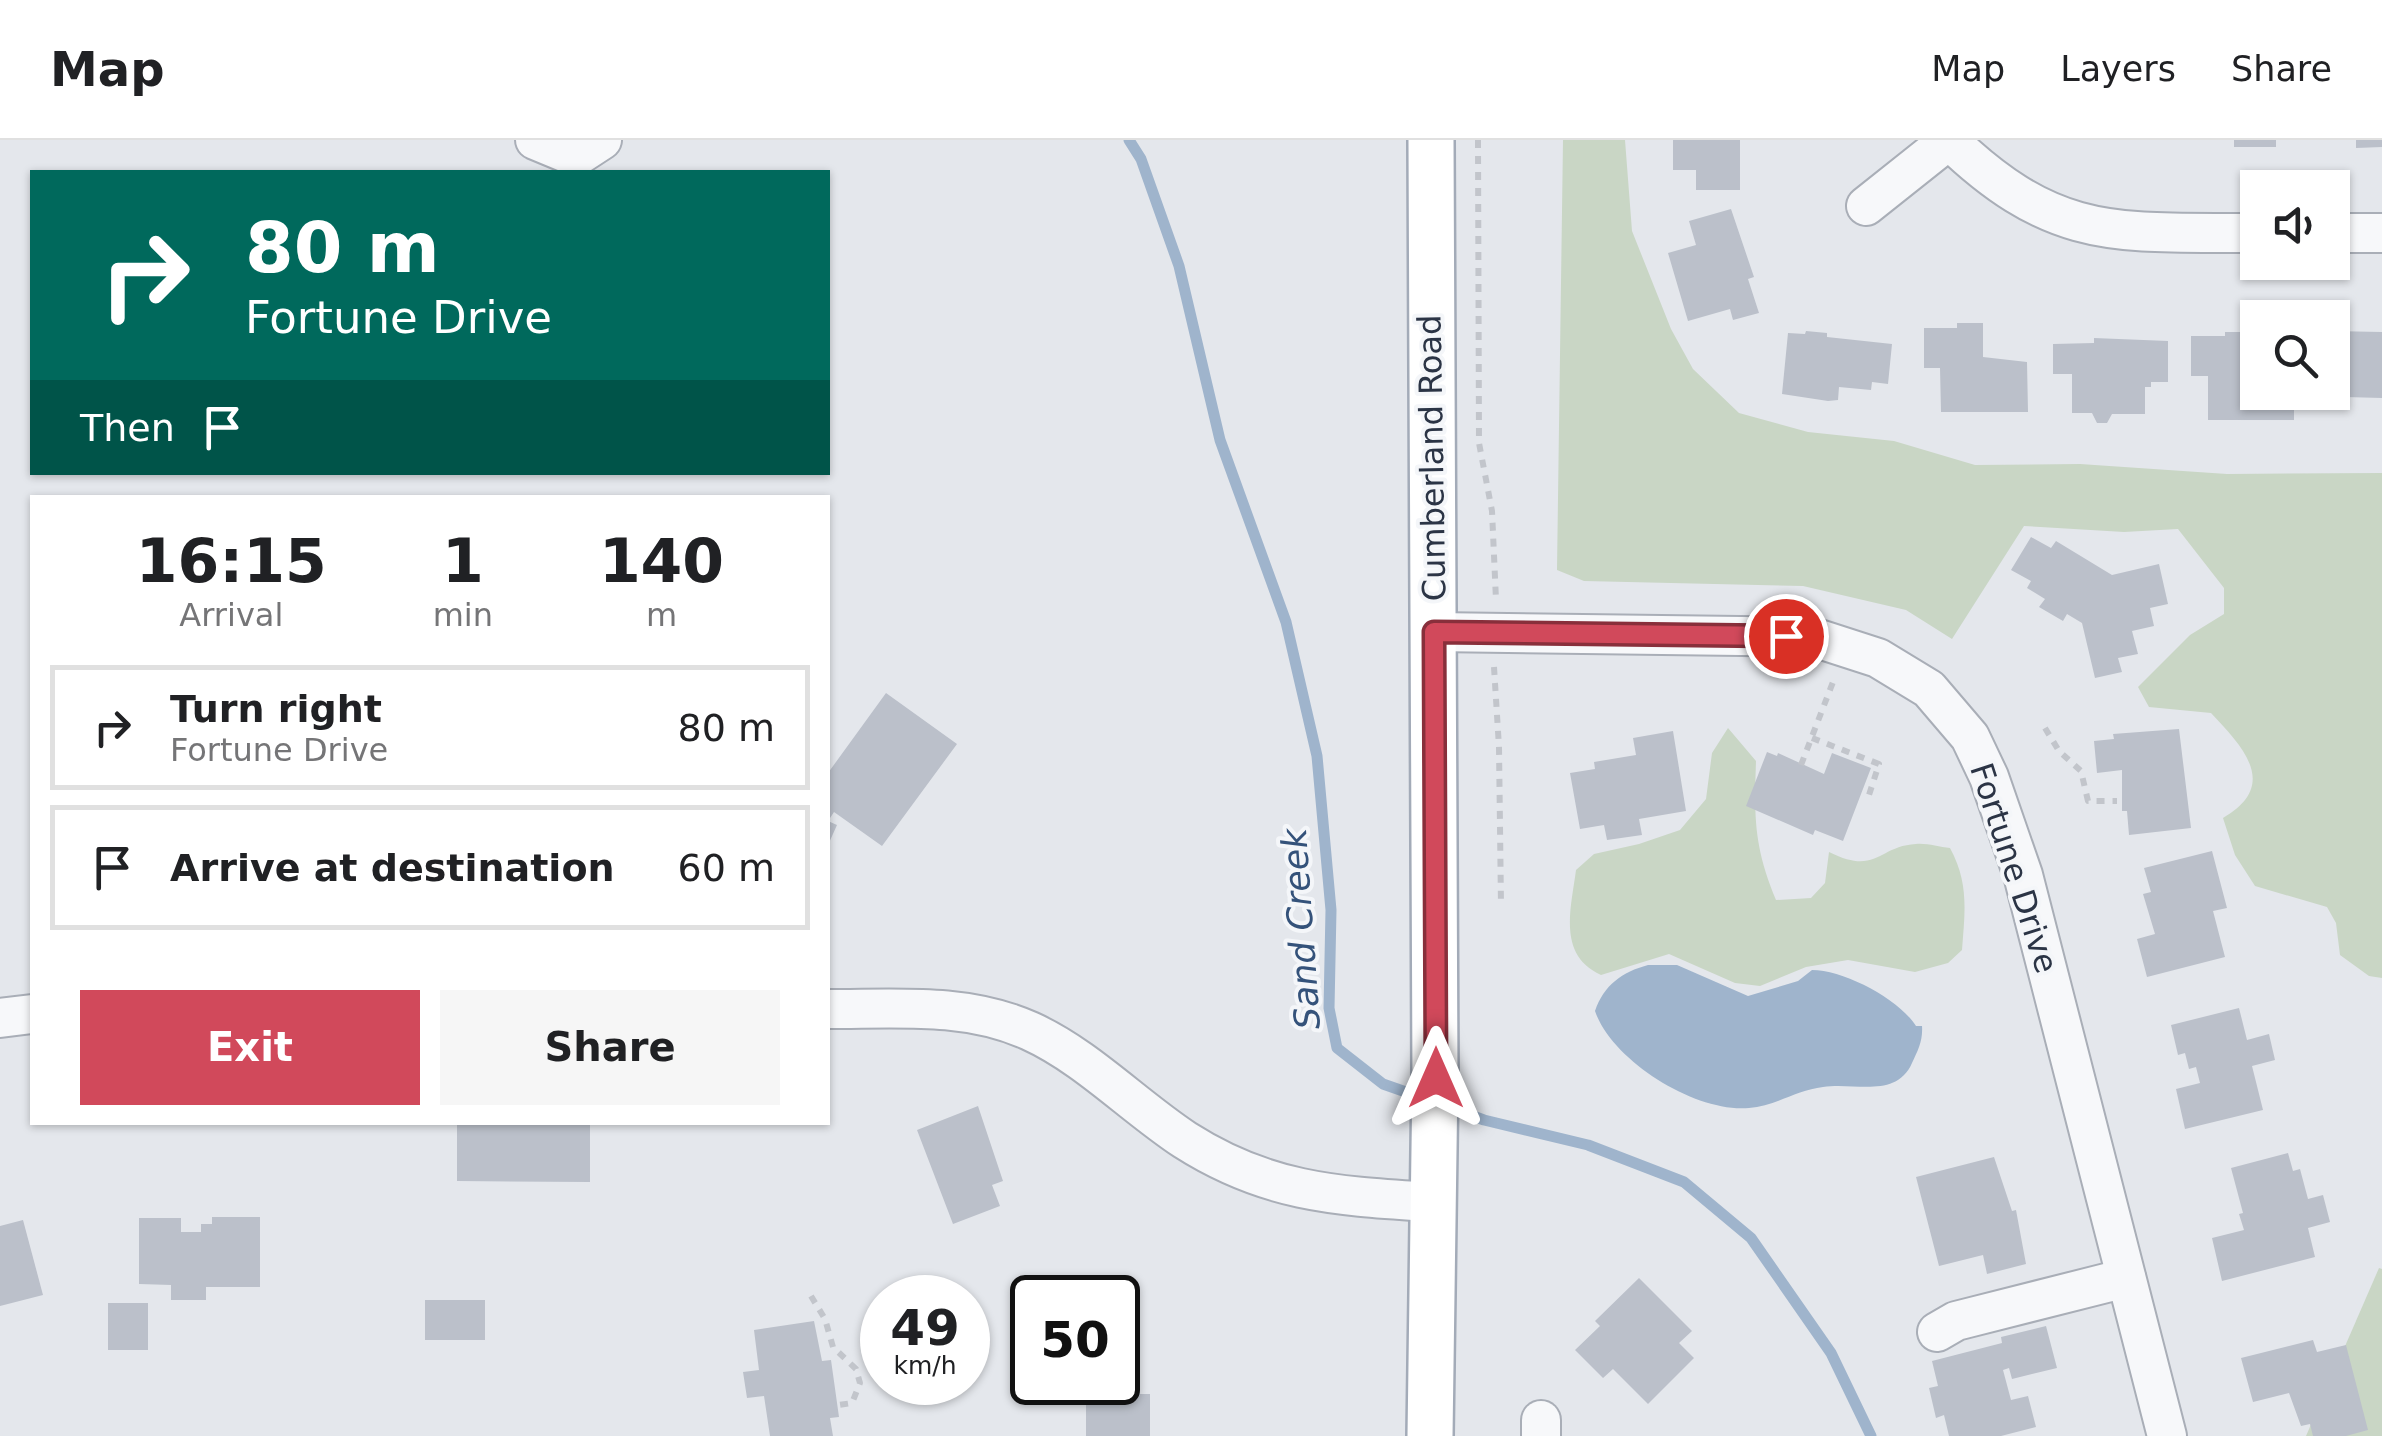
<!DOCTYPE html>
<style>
:root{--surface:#fff;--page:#f6f6f6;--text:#202124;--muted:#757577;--line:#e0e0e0;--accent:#d1495b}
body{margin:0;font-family:"DejaVu Sans",sans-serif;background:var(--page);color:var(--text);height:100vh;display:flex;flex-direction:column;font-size:38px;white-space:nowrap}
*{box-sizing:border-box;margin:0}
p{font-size:32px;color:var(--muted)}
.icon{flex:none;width:55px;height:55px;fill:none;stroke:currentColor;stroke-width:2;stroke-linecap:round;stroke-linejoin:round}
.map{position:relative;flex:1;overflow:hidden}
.details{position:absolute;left:30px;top:355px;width:800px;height:630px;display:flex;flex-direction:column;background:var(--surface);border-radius:0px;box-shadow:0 2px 8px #0004}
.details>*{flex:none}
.guide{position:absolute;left:30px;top:30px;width:800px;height:305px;border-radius:0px;box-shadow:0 2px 8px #0004;background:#00695c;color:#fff;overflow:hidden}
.tools{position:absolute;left:2240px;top:30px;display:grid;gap:20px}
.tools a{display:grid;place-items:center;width:110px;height:110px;border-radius:0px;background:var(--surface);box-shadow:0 2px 8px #0004;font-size:50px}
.speed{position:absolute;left:860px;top:1135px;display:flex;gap:20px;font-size:50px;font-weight:700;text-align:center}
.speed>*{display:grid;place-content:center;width:130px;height:130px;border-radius:50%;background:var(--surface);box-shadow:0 2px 8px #0004;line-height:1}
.speed small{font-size:25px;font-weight:400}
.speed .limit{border:5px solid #111;border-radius:15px;background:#fff;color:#111}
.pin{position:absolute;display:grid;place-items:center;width:85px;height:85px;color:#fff;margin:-42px;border:5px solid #fff;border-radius:50%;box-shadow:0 2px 10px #0007}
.me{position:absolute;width:110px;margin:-55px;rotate:0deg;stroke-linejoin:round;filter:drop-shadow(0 0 8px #0008)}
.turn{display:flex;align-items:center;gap:35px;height:210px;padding:0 50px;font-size:45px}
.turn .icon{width:130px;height:130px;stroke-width:2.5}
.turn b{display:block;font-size:70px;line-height:85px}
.then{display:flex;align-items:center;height:95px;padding:0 50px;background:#0003;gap:20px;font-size:38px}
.eta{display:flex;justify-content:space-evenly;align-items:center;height:170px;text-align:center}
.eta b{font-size:60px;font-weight:600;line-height:70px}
.action{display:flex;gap:20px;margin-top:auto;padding:20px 50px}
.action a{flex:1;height:115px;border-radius:0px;background:var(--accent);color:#fff;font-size:40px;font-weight:600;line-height:115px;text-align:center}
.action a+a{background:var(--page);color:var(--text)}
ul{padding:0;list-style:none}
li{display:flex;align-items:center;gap:30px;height:125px;margin:0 20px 15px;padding:0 30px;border:5px solid var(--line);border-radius:0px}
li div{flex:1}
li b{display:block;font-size:38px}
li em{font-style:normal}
header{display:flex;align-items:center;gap:60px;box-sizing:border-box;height:140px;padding:0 50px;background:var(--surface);border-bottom:2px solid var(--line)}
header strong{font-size:48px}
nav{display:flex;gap:55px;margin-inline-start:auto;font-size:35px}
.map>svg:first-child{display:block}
.green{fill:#c9d6c5}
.water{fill:#9fb4cc}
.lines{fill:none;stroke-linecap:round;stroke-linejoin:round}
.stream{stroke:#9fb4cc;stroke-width:11}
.building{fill:#bbc0ca}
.minor-casing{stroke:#a9aeb7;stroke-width:42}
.major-casing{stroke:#a3abb8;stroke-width:50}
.path{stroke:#c2c5cb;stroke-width:6;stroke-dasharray:8 8;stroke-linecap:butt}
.minor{stroke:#f7f8fa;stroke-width:38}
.major{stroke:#fff;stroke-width:45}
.route-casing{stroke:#882f3b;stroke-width:25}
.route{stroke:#d1495b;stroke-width:18}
.labels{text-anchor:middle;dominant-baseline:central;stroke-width:8;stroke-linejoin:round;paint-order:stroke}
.street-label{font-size:32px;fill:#2b3445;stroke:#f4f6f9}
.water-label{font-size:35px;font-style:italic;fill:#34527a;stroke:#f4f6f9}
</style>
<header>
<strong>Map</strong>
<nav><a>Map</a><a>Layers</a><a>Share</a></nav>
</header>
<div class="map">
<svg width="2382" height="1296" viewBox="0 0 2382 1296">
<rect width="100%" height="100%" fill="#e4e7ec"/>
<g class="green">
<path d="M 1563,0 L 1625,0 L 1632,91 L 1671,189 L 1693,229 L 1739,273 L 1808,292 L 1894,301 L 1975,325 L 2080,324 L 2227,334 L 2382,333 L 2382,838 L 2369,836 L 2340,815 L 2336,783 L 2327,767 L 2255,746 L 2235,715 L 2223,678 C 2280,645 2243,607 2211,573 L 2149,567 L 2138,547 L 2190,495 L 2224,474 L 2224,448 L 2178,389 L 2124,392 L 2024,386 L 1952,499 L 1906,470 L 1803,446 L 1584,441 L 1557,430 Z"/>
<path d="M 1728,588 L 1756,621 C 1754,678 1754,707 1776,760 L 1811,758 L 1825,743 L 1829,712 C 1877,736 1878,706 1916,704 C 1927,703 1939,707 1950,708 C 1969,743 1965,771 1962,810 L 1948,823 L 1915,832 L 1848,820 L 1806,827 L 1760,846 L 1735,843 L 1669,814 L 1601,835 C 1557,815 1571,769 1576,730 L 1594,714 L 1639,704 L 1680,690 L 1706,659 L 1712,613 Z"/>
<path d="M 2379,1128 L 2382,1129 L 2382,1296 L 2306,1296 Z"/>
</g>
<path class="water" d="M 1648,825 L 1677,825 L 1748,856 L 1798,841 L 1812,830 C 1844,830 1899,859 1916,886 L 1922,886 C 1923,901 1918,910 1912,923 C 1896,959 1855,942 1823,947 C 1797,950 1775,966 1749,968 C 1696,973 1612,921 1595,871 C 1604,845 1622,832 1648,825 Z"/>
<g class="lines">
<g class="stream">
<path d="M 1129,0 L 1141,19 L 1179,126 L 1220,300 L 1286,482 L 1317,616 L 1331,770 L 1329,868 L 1337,908 L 1383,944 L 1423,958"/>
<path d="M 1445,966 L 1484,980 L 1588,1005 L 1684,1042 L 1751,1098 L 1831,1213 L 1871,1296"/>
</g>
</g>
<g class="building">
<path d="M 1673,0 L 1740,0 L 1740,50 L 1696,50 L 1696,30 L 1673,30 Z"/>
<rect x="2234" y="0" width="42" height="7"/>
<path d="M 2356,0 L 2382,0 L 2382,7 L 2356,8 Z"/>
<path d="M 1731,69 L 1754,137 L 1748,139 L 1759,173 L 1733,180 L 1730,169 L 1688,181 L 1668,113 L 1696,105 L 1689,81 Z"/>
<path d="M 1957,183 L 1983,183 L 1983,217 L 2027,222 L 2028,272 L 1941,272 L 1940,228 L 1924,228 L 1924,188 L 1957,188 Z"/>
<path d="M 1806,191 L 1827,193 L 1827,197 L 1892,204 L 1888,244 L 1872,242 L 1871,250 L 1839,247 L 1838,260 L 1828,261 L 1782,254 L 1788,193 L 1805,194 Z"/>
<path d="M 2332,191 L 2382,192 L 2382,258 L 2345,257 L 2346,236 L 2332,236 Z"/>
<path d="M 2225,192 L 2248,192 L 2248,225 L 2258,225 L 2258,252 L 2294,252 L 2294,280 L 2208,280 L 2208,236 L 2191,236 L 2191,196 L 2225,196 Z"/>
<path d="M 2094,198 L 2168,201 L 2168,242 L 2151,242 L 2151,247 L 2145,247 L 2145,274 L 2112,274 L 2107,283 L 2097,283 L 2092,273 L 2072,273 L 2072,234 L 2053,234 L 2053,204 L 2094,203 Z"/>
<path d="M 2031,397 L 2051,408 L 2056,401 L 2112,435 L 2159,424 L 2168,464 L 2150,468 L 2154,486 L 2132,491 L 2138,514 L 2118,518 L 2122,532 L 2095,538 L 2082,483 L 2067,474 L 2063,481 L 2039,467 L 2045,459 L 2027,448 L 2031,441 L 2011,430 Z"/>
<path d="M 886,553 L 957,604 L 882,706 L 834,672 L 828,681 L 837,685 L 828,705 L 828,633 Z"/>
<path d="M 2179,589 L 2191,688 L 2129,695 L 2127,671 L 2122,671 L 2122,630 L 2097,633 L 2094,601 L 2114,599 L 2113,594 Z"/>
<path d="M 1673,591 L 1686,671 L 1639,679 L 1642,695 L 1607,700 L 1604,685 L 1580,689 L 1570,633 L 1595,629 L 1594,622 L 1636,615 L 1633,598 Z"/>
<path d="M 1767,612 L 1777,616 L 1778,613 L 1824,634 L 1832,613 L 1871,628 L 1843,701 L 1815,690 L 1813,695 L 1746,666 Z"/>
<path d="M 2212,711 L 2227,768 L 2213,771 L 2225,817 L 2147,837 L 2137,799 L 2155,794 L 2143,754 L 2151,752 L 2144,728 Z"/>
<path d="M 2239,868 L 2247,900 L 2269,894 L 2275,920 L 2252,926 L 2263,970 L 2185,989 L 2176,949 L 2200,943 L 2196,927 L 2189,929 L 2185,913 L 2178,915 L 2171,885 Z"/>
<path d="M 978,966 L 1003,1041 L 992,1045 L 1000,1066 L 953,1084 L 917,990 Z"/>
<path d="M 457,982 L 590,982 L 590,1042 L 457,1041 Z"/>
<path d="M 2288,1013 L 2293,1031 L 2300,1029 L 2308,1059 L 2323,1055 L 2330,1082 L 2308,1088 L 2315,1117 L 2222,1141 L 2212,1098 L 2244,1090 L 2239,1074 L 2243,1073 L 2231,1028 Z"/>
<path d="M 1994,1017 L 2012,1071 L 2016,1070 L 2026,1124 L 1987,1134 L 1983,1115 L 1939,1126 L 1916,1037 Z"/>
<path d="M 212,1077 L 260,1077 L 260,1147 L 206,1147 L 206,1160 L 171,1160 L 171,1145 L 139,1144 L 139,1078 L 181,1078 L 181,1092 L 201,1092 L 201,1084 L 212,1084 Z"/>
<path d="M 23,1080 L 43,1155 L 0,1166 L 0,1086 Z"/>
<path d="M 1639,1138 L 1692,1191 L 1679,1203 L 1694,1218 L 1648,1264 L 1613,1229 L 1603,1238 L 1575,1210 L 1600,1186 L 1595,1181 Z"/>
<rect x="425" y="1160" width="60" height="40"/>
<rect x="108" y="1163" width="40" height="47"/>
<path d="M 814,1181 L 822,1221 L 831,1220 L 839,1277 L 830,1278 L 833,1296 L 770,1296 L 764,1256 L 747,1258 L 743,1232 L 759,1230 L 754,1190 Z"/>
<path d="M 2046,1186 L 2057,1228 L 2012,1239 L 2009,1228 L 2003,1230 L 2011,1260 L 2028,1256 L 2036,1287 L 2001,1296 L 1949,1296 L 1944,1275 L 1936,1278 L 1929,1248 L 1938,1246 L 1932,1221 L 2002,1203 L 2001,1197 Z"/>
<path d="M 2313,1200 L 2317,1212 L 2346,1205 L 2368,1290 L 2346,1296 L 2313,1296 L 2310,1284 L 2301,1286 L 2289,1253 L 2253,1262 L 2241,1218 Z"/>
<rect x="1086" y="1254" width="64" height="42"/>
</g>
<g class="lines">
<g class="minor-casing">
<g id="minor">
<path d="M 535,0 L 576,17 L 602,0"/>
<path d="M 1949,0 C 2056,103 2118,92 2258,93"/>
<path d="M 1866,66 L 1949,0"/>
<path d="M 2332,93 L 2382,93"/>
<path d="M 1434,492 L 1813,497 L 1878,518 L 1929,549 L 1970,597 L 1989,637 L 2023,735 L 2167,1296"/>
<path d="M 828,869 C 895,869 966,862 1030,891 C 1087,917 1132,965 1185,1000 C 1268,1053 1337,1056 1432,1062"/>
<path d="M 0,878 L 32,874"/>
<path d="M 1937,1192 L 1956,1181 L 2126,1138"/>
<path d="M 1541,1296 L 1541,1280"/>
</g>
</g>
<g class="major-casing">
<path id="major" d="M 1430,1296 L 1435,938 L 1431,0"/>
</g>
<g class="path">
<path d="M 1478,0 L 1479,303 L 1492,371 L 1496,460"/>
<path d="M 1494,527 L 1499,607 L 1501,766"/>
<path d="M 2045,588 L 2059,611 L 2081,631 L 2088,661 L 2117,661"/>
<path d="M 1812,598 L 1879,624 L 1868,658"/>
<path d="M 1801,625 L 1833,542"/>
<path d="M 811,1156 L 825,1179 L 833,1207 L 856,1229 L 860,1243 L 852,1263 L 839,1265"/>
</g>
<use href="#minor" class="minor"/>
<use href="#major" class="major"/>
</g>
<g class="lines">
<g class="route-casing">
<path id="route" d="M 1436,938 L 1434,492 L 1786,496"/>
</g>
<use href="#route" class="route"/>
</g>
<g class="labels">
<g class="street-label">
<text transform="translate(1432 318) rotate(-91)">Cumberland Road</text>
<text transform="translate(2014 728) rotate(72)">Fortune Drive</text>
</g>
<g class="water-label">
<text transform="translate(1301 789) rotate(-94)">Sand Creek</text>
</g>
</g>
</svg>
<div class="tools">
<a><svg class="icon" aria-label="sound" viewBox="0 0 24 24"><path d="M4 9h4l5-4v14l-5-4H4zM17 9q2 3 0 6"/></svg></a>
<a><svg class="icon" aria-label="search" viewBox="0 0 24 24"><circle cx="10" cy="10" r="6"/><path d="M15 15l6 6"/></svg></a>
</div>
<div class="speed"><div>49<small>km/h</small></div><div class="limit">50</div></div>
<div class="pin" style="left:1786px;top:496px;background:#d93025"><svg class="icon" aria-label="arrive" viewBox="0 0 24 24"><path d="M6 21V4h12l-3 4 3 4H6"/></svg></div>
<svg class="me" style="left:1436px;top:938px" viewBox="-20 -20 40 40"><path d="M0-17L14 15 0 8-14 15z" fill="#d1495b" stroke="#fff" stroke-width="4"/></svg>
<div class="guide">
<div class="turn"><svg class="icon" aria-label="right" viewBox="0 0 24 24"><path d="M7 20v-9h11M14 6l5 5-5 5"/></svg><div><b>80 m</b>Fortune Drive</div></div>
<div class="then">Then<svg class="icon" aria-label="arrive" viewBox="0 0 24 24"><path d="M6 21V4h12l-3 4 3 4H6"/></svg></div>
</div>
<section class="details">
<div class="eta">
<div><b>16:15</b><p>Arrival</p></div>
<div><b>1</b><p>min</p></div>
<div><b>140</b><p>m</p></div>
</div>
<ul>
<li><svg class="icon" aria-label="right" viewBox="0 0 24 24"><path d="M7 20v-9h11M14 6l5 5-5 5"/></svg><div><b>Turn right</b><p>Fortune Drive</p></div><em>80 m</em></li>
<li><svg class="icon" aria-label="arrive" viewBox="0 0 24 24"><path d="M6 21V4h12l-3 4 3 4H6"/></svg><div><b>Arrive at destination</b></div><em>60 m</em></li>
</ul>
<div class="action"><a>Exit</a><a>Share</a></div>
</section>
</div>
